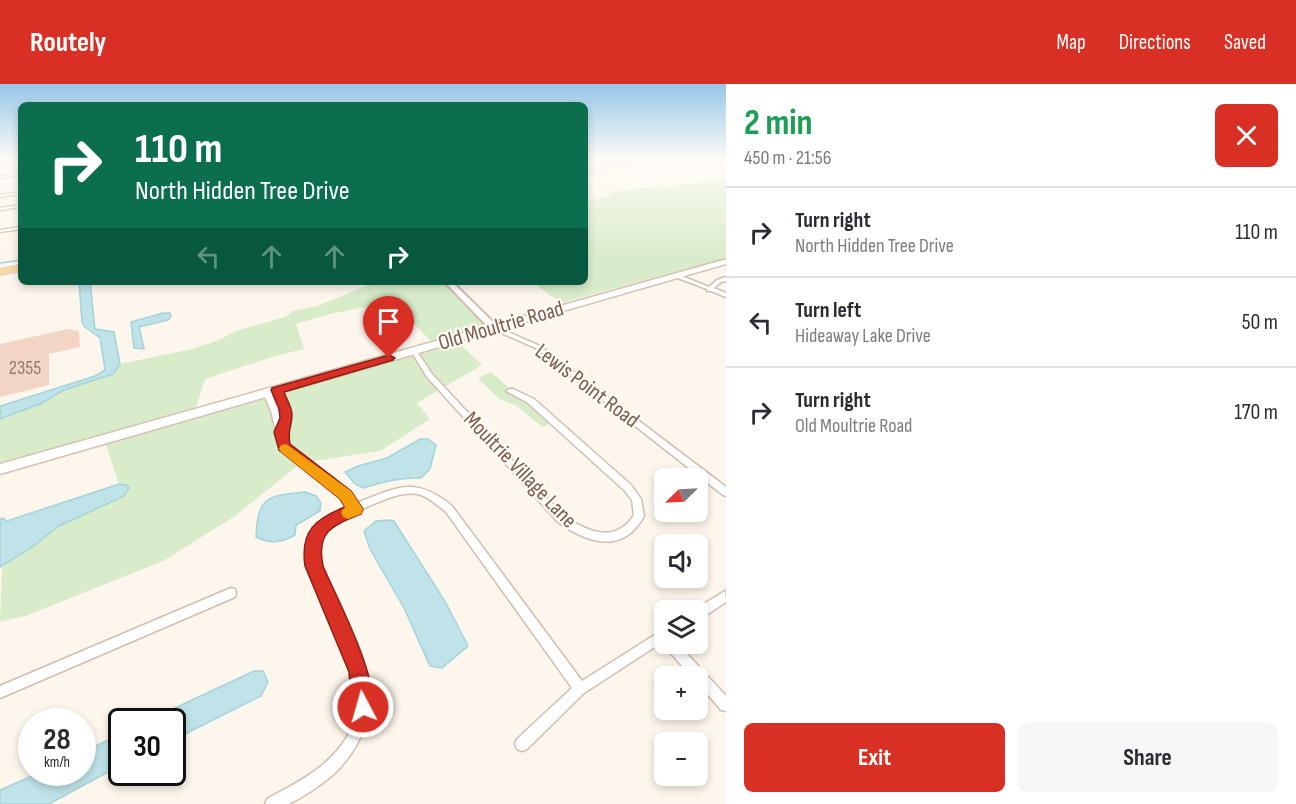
<!DOCTYPE html>
<meta charset="utf-8">
<style>
:root{--surface:#fff;--page:#f7f7f7;--text:#2b2b33;--muted:#7c7c81;--line:#e1e1e2;--accent:#d93025}
body{margin:0;font-family:"Sofia Sans Condensed",sans-serif;background:var(--page);color:var(--text);height:100vh;display:flex;flex-direction:column;font-size:22px;white-space:nowrap}
*{box-sizing:border-box;margin:0}
p{font-size:20px;color:var(--muted)}
.icon{flex:none;width:33px;height:33px;fill:none;stroke:currentColor;stroke-width:2;stroke-linecap:round;stroke-linejoin:round}
.map{position:relative;flex:1;overflow:hidden}
.sheet{display:flex;flex-direction:column;background:var(--surface);width:570px}
.sheet>*{flex:none}
.guide{position:absolute;left:18px;top:18px;width:570px;height:183px;border-radius:9px;box-shadow:0 3px 9px #0003;background:#0b6e4f;color:#fff;overflow:hidden}
.needle{width:39px;rotate:246deg}
.tools{position:absolute;left:654px;top:384px;display:grid;gap:12px}
.tools a{display:grid;place-items:center;width:54px;height:54px;border-radius:9px;background:var(--surface);box-shadow:0 3px 9px #0003;font-size:30px}
.speed{position:absolute;left:18px;top:624px;display:flex;gap:12px;font-size:30px;font-weight:700;text-align:center}
.speed>*{display:grid;place-content:center;width:78px;height:78px;border-radius:50%;background:var(--surface);box-shadow:0 3px 9px #0003;line-height:1}
.speed small{font-size:15px;font-weight:400}
.speed .limit{border:3px solid #111;border-radius:9px;background:#fff;color:#111}
.pin{position:absolute;display:grid;place-items:center;width:51px;height:51px;color:#fff;margin:-62px -26px;border-radius:50% 50% 50% 0;rotate:-45deg;box-shadow:0 0 6px #0007}
.pin .icon{rotate:45deg}
.me{position:absolute;width:66px;margin:-33px;rotate:354deg;stroke-linejoin:round;filter:drop-shadow(0 0 4px #0008)}
.turn{display:flex;align-items:center;gap:21px;height:126px;padding:0 18px;font-size:27px}
.turn .icon{width:78px;height:78px;stroke-width:2.5}
.turn b{display:block;font-size:42px;line-height:51px}
.lanes{display:flex;align-items:center;height:57px;padding:0 18px;background:#0003;justify-content:center;gap:30px;direction:ltr}
.lanes .off{opacity:.35}
.round{display:grid;place-items:center;flex:none;width:63px;height:63px;border-radius:9px;background:var(--page)}
.overview{display:flex;align-items:center;justify-content:space-between;height:102px;padding:0 18px}
h1{font-size:36px;font-weight:700;line-height:45px;color:#1e9e55}
.action{display:flex;gap:12px;margin-top:auto;padding:12px 18px}
.action a{flex:1;height:69px;border-radius:9px;background:var(--accent);color:#fff;font-size:24px;font-weight:700;line-height:69px;text-align:center}
.action a+a{background:var(--page);color:var(--text)}
ul{padding:0;list-style:none}
li{display:flex;align-items:center;gap:18px;height:90px;padding:0 18px;border-top:2px solid var(--line)}
li div{flex:1}
li b{display:block;font-size:22px}
li em{font-style:normal}
header{display:flex;align-items:center;gap:36px;box-sizing:border-box;height:84px;padding:0 30px;background:var(--accent);color:#fff}
header strong{font-size:28px}
nav{display:flex;gap:33px;margin-inline-start:auto;font-size:21px}
main{display:flex;flex:1;min-height:0}
.map>svg:first-child{display:block}
.green{fill:#d8ecc9}
.water{fill:#bfe3e8;stroke:#a5d3da;stroke-width:1.5}
.lines{fill:none;stroke-linecap:round;stroke-linejoin:round}
.stream{stroke:#a5d3da;stroke-width:1.5}
.building{fill:#f3d5c3}
.minor-casing{stroke:#d1beb0;stroke-width:3}
.tertiary-casing{stroke:#d1beb0;stroke-width:4}
.secondary-casing{stroke:#d6c0b0;stroke-width:3}
.primary-casing{stroke:#dad1cd;stroke-width:2}
.minor{fill:#fff;fill-rule:evenodd}
.tertiary{fill:#fff;fill-rule:evenodd}
.secondary{fill:#fff;fill-rule:evenodd}
.primary{fill:#fbd9a5;fill-rule:evenodd}
.route{fill:#d93025;stroke:#8d1f18;stroke-width:1.5}
.slow{fill:#f59e0b}
.labels{text-anchor:middle;dominant-baseline:central;stroke-width:4.5;stroke-linejoin:round;paint-order:stroke}
.number-label{font-size:20px;fill:#987a6a}
.street-label{font-size:22px;fill:#7a5c4d;stroke:#fffaf3}
</style>
<header>
<strong>Routely</strong>
<nav><a>Map</a><a>Directions</a><a>Saved</a></nav>
</header>
<main>
<div class="map">
<svg width="726" height="720" viewBox="0 0 726 720">
<rect width="100%" height="100%" fill="#fdf6ec"/>
<g class="green">
<path d="M 726,95 L 726,174 L 561,219 L 532,198 L 585,198 L 585,117 L 613,112 L 607,109 L 618,107 Z"/>
<path d="M 384,198 L 445,198 L 490,243 L 433,259 L 392,218 L 330,230 L 296,240 L 304,265 L 275,272 L 205,295 L 197,321 L 191,329 L 0,382 L 0,335 L 42,319 L 72,303 L 102,295 L 113,290 L 120,280 L 192,265 L 219,256 L 236,247 L 285,233 L 293,227 L 318,222 L 365,202 Z"/>
<path d="M 457,257 L 482,281 L 417,319 L 430,335 L 380,367 L 301,379 L 235,432 L 165,476 L 25,532 L 0,538 L 2,483 L 58,442 L 125,412 L 126,401 L 119,400 L 105,358 Z"/>
<path d="M 491,288 L 550,340 L 542,343 L 517,322 L 499,315 L 478,294 Z"/>
</g>
<g class="water">
<path d="M 79,198 L 90,198 L 95,245 L 114,248 L 120,280 L 113,290 L 64,306 L 42,319 L 0,335 L 0,322 L 95,292 L 105,286 L 100,254 L 84,242 L 82,238 Z"/>
<path d="M 163,229 L 170,229 L 171,232 L 168,236 L 139,243 L 144,265 L 134,264 L 131,238 Z"/>
<path d="M 420,355 L 428,355 L 436,361 L 430,385 L 421,394 C 401,393 381,398 363,404 L 355,400 L 345,388 L 358,382 L 387,374 Z"/>
<path d="M 119,400 L 127,401 L 129,404 L 124,412 L 59,442 L 31,464 L 0,483 L 0,435 L 3,434 L 7,437 Z"/>
<path d="M 305,408 L 316,412 L 321,419 L 320,427 L 296,441 L 295,451 C 281,459 270,460 256,453 C 258,412 267,412 305,408 Z"/>
<path d="M 388,436 L 394,437 L 446,519 L 468,562 L 442,584 L 430,582 L 404,524 L 370,465 L 364,447 L 376,437 Z"/>
<path d="M 254,587 L 263,587 L 268,598 L 261,612 L 173,656 L 172,638 L 147,637 Z"/>
<path d="M 121,650 L 121,681 L 49,720 L 0,720 L 0,706 L 39,689 L 82,688 L 83,668 Z"/>
</g>
<g class="lines">
<path class="stream" d="M 1,179 L 21,176"/>
</g>
<path class="building" d="M 68,245 L 79,247 L 80,263 L 49,270 L 49,301 L 0,313 L 0,260 Z"/>
<g class="lines">
<g class="minor-casing">
<g id="minor">
<path d="M 21,77 L 21,79 L 0,84 L 0,82 Z"/>
<path d="M 585,80 L 597,85 L 598,86 L 595,87 L 585,82 Z"/>
<path d="M 21,88 L 21,90 L 0,95 L 0,93 Z"/>
<path d="M 21,108 L 21,110 L 0,113 L 0,111 Z"/>
<path d="M 21,121 L 21,123 L 0,126 L 0,124 Z"/>
<path d="M 21,143 L 21,145 L 0,148 L 0,146 Z"/>
<path d="M 675,191 L 679,191 L 709,203 L 717,196 L 726,193 L 726,197 L 721,198 L 714,204 L 726,209 L 726,213 L 711,207 L 707,207 L 707,205 L 675,193 Z"/>
<path d="M 494,242 L 540,262 L 726,403 L 726,412 L 723,411 L 536,264 L 492,245 L 491,244 Z"/>
<path d="M 414,265 L 416,266 L 432,290 L 564,432 C 588,448 615,460 634,431 L 632,416 L 625,407 L 528,319 L 506,307 L 510,305 L 513,305 L 534,315 L 631,401 L 641,415 L 644,432 C 623,471 587,459 558,438 L 427,293 L 411,267 Z"/>
<path d="M 274,304 L 280,304 L 288,327 L 287,336 L 284,348 L 287,361 L 348,408 L 357,419 C 398,403 415,392 452,422 L 582,597 L 664,545 L 664,557 L 584,609 L 527,665 L 522,667 L 517,665 L 515,660 L 517,655 L 572,604 L 446,428 C 438,422 430,414 421,411 C 403,405 380,418 364,424 C 348,434 320,439 316,462 C 314,477 324,493 329,506 C 358,571 396,625 337,687 C 327,697 301,715 288,720 C 281,720 272,720 265,720 L 267,715 C 298,698 330,683 348,651 C 373,609 333,540 316,500 C 311,488 303,474 306,461 C 311,440 330,430 349,422 L 342,414 L 280,364 L 271,327 L 263,309 L 264,307 L 270,307 L 280,332 L 279,322 L 273,306 Z"/>
<path d="M 231,504 L 235,505 L 236,509 L 235,513 L 0,614 L 0,602 Z"/>
<path d="M 725,507 L 726,518 L 702,534 L 698,535 L 698,526 L 694,526 Z"/>
<path d="M 664,559 L 678,560 L 726,612 L 726,627 L 721,626 L 698,599 L 698,592 L 691,592 L 666,564 Z"/>
</g>
</g>
<g class="tertiary-casing">
<path id="tertiary" d="M 445,198 L 452,198 L 497,242 L 497,246 L 491,246 Z"/>
</g>
<g class="secondary-casing">
<path id="secondary" d="M 723,176 L 726,176 L 726,180 L 0,390 L 0,380 Z"/>
</g>
<g class="primary-casing">
<g id="primary">
<path d="M 647,76 L 657,76 L 585,89 L 585,85 Z"/>
<path d="M 21,181 L 21,187 L 0,191 L 0,185 Z"/>
</g>
</g>
<use href="#minor" class="minor"/>
<use href="#tertiary" class="tertiary"/>
<use href="#secondary" class="secondary"/>
<use href="#primary" class="primary"/>
</g>
<linearGradient id="sky" x2="0" y2="1"><stop stop-color="#97c7e8"/><stop offset="0.43" stop-color="#fefbf6"/><stop offset="1" stop-color="#fefbf6" stop-opacity="0"/></linearGradient>
<rect width="726" height="176" fill="url(#sky)"/>
<path class="route" d="M 389,271 L 395,274 L 393,276 L 284,308 C 287,316 292,323 292,331 C 292,343 287,346 290,360 L 351,407 L 363,425 L 361,430 C 332,442 316,447 323,482 C 336,513 383,600 371,631 L 363,634 L 356,631 L 352,623 L 349,588 L 305,482 C 300,447 315,435 345,423 L 340,415 L 279,366 L 274,348 L 280,334 L 279,324 L 271,306 L 272,304 Z"/>
<path class="slow" d="M 286,360 L 351,407 L 363,425 L 361,430 L 348,435 L 343,433 L 341,428 L 345,423 L 340,415 L 281,368 L 279,365 L 281,361 Z"/>
<g class="labels">
<g class="number-label">
<text x="25" y="284">2355</text>
</g>
<g class="street-label">
<text transform="translate(501 242) rotate(-16)">Old Moultrie Road</text>
<text transform="translate(587 302) rotate(37)">Lewis Point Road</text>
<text transform="translate(520 386) rotate(46)">Moultrie Village Lane</text>
</g>
</g>
</svg>
<div class="tools">
<a><svg class="needle" viewBox="-14 -14 28 28"><path d="M0-13l5 13h-10z" fill="#e53935"/><path d="M0 13l5-13h-10z" fill="#7c7c81"/></svg></a>
<a><svg class="icon" aria-label="sound" viewBox="0 0 24 24"><path d="M4 9h4l5-4v14l-5-4H4zM17 9q2 3 0 6"/></svg></a>
<a><svg class="icon" aria-label="layers" viewBox="0 0 24 24"><path d="M12 4l9 5-9 5-9-5zM3 14l9 5 9-5"/></svg></a>
<a>+</a>
<a>−</a>
</div>
<div class="speed"><div>28<small>km/h</small></div><div class="limit">30</div></div>
<div class="pin" style="left:389px;top:274px;background:#d93025"><svg class="icon" aria-label="arrive" viewBox="0 0 24 24"><path d="M6 21V4h12l-3 4 3 4H6"/></svg></div>
<svg class="me" style="left:363px;top:623px" viewBox="-20 -20 40 40"><circle r="17" fill="#d93025" stroke="#fff" stroke-width="3"/><path d="M0-11L8 9 0 5-8 9z" fill="#fff"/></svg>
<div class="guide">
<div class="turn"><svg class="icon" aria-label="right" viewBox="0 0 24 24"><path d="M7 20v-9h11M14 6l5 5-5 5"/></svg><div><b>110 m</b>North Hidden Tree Drive</div></div>
<div class="lanes"><svg class="icon off" aria-label="left" viewBox="0 0 24 24"><path d="M17 20v-9H6M10 6l-5 5 5 5"/></svg><svg class="icon off" aria-label="ahead" viewBox="0 0 24 24"><path d="M12 20V5M6 11l6-6 6 6"/></svg><svg class="icon off" aria-label="ahead" viewBox="0 0 24 24"><path d="M12 20V5M6 11l6-6 6 6"/></svg><svg class="icon" aria-label="right" viewBox="0 0 24 24"><path d="M7 20v-9h11M14 6l5 5-5 5"/></svg></div>
</div>
</div>
<section class="sheet">
<div class="overview"><div><h1>2 min</h1><p>450 m · 21:56</p></div><a class="round" style="background:#d93025;color:#fff"><svg class="icon" aria-label="close" viewBox="0 0 24 24"><path d="M6 6l12 12M18 6L6 18"/></svg></a></div>
<ul>
<li><svg class="icon" aria-label="right" viewBox="0 0 24 24"><path d="M7 20v-9h11M14 6l5 5-5 5"/></svg><div><b>Turn right</b><p>North Hidden Tree Drive</p></div><em>110 m</em></li>
<li><svg class="icon" aria-label="left" viewBox="0 0 24 24"><path d="M17 20v-9H6M10 6l-5 5 5 5"/></svg><div><b>Turn left</b><p>Hideaway Lake Drive</p></div><em>50 m</em></li>
<li><svg class="icon" aria-label="right" viewBox="0 0 24 24"><path d="M7 20v-9h11M14 6l5 5-5 5"/></svg><div><b>Turn right</b><p>Old Moultrie Road</p></div><em>170 m</em></li>
</ul>
<div class="action"><a>Exit</a><a>Share</a></div>
</section>
</main>
